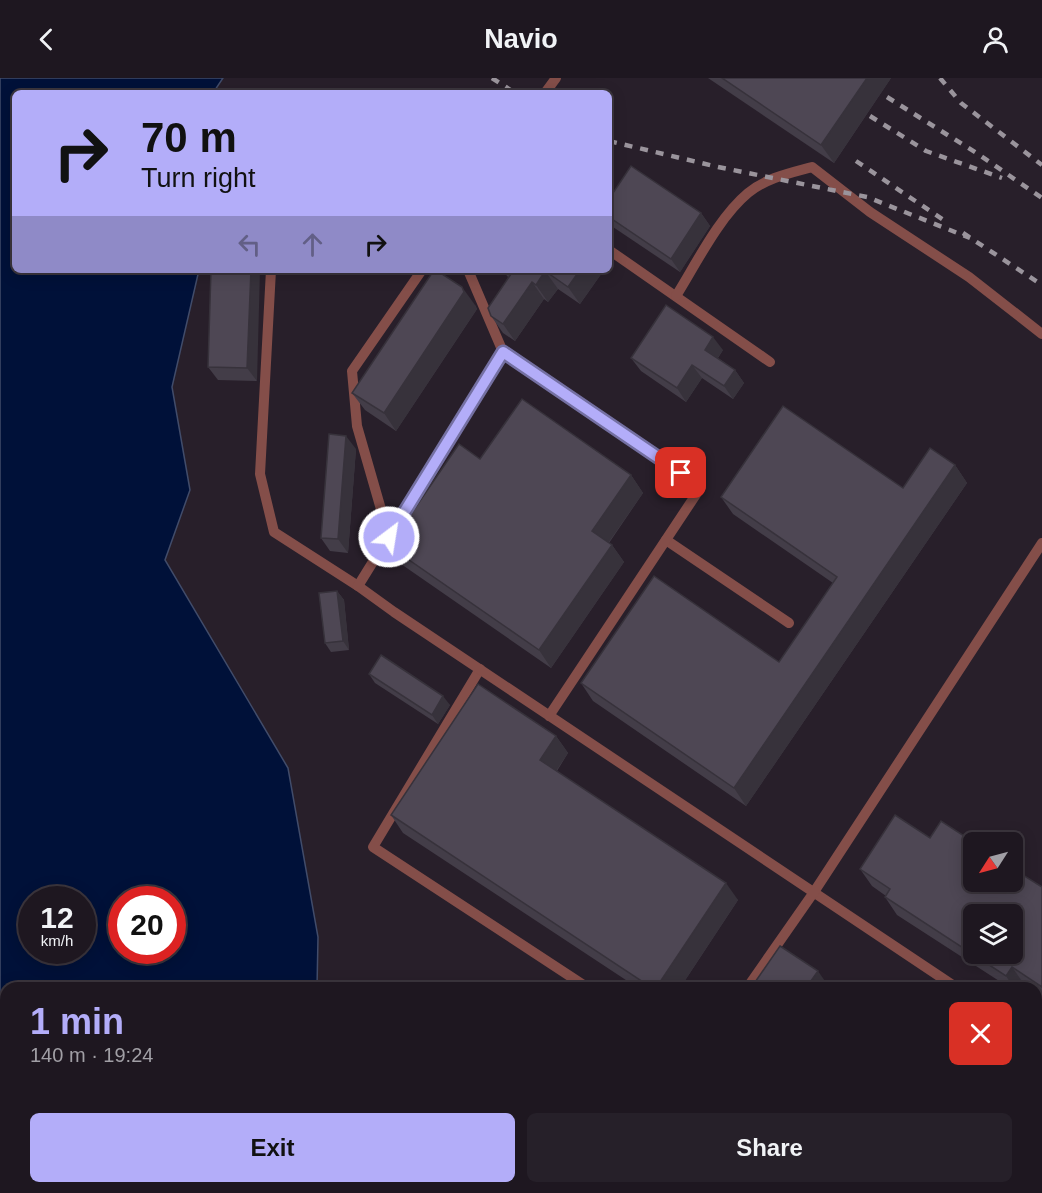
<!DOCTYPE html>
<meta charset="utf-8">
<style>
:root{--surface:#1e1720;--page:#262029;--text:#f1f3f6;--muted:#a19fa5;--line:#3c363e;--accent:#b3adf9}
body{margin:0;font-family:Arial,sans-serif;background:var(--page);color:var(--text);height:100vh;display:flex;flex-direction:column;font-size:22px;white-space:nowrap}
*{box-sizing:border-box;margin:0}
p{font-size:20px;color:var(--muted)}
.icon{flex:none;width:33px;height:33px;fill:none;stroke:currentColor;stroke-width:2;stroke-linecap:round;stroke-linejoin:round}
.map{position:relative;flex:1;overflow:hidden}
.side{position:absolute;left:0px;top:904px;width:1042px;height:212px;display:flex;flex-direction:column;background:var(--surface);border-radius:18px 18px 0 0;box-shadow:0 3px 15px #0003,0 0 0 2px var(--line)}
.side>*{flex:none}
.top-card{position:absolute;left:12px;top:12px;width:600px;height:183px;border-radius:9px;box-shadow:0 3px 15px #0003,0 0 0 2px var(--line);background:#b3adf9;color:#111;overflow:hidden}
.needle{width:39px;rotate:234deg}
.tools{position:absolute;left:963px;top:754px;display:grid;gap:12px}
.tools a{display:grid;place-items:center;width:60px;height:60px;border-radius:9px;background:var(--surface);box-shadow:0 3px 15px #0003,0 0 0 2px var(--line);font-size:30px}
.speed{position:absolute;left:18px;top:808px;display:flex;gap:12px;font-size:30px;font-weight:700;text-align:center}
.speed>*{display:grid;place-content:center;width:78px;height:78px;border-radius:50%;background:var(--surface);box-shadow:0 3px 15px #0003,0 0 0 2px var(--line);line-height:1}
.speed small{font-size:15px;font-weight:400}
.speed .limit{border:9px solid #d22;background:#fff;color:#111}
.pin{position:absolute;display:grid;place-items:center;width:51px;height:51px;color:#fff;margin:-26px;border-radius:12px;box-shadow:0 3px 9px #0006}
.me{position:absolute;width:66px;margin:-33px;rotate:31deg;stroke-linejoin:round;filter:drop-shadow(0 0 4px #0008)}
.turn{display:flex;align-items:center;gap:21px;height:126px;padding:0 30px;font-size:27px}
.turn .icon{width:78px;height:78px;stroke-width:2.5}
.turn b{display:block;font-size:42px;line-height:51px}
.lanes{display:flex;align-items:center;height:57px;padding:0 30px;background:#0003;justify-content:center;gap:30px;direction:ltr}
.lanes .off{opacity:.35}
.round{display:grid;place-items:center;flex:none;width:63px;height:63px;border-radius:9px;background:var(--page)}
.overview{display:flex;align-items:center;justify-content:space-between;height:102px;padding:0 30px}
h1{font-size:36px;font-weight:600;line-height:45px;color:var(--accent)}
.primary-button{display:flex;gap:12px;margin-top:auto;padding:12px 30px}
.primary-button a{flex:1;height:69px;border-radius:9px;background:var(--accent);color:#111;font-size:24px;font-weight:600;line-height:69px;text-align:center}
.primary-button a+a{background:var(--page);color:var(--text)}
header{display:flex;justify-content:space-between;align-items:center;height:78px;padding:0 30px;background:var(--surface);font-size:27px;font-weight:600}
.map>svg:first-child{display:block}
.water{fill:#001139;stroke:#414c6a;stroke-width:1.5;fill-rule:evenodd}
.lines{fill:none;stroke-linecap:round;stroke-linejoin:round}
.lane{stroke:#844e49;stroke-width:10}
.rail{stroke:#9a949c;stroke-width:4.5;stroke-dasharray:8 8;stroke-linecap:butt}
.wall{fill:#433d48}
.shaded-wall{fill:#37323b}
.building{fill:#4e4754;stroke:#37323b;stroke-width:1.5;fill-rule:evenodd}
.route-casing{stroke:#7470a2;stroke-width:15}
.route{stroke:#b3adf9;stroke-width:10}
</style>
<header><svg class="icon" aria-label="back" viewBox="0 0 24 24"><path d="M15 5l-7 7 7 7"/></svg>Navio<svg class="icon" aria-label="person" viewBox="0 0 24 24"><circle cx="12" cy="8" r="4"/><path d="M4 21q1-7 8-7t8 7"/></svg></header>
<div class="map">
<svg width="1042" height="1115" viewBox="0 0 1042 1115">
<rect width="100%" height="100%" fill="#281f2a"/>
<path class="water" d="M 0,0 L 223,0 L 213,15 L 15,15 L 15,192 L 199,192 L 172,309 L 190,412 L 165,482 L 288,690 L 318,859 L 317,910 L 6,910 L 6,1110 L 314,1110 L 313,1115 L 0,1115 ZM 32,822 L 82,822 L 82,873 L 32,873 ZM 122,822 L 172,822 L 172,873 L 122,873 Z"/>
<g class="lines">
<g class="lane">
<path d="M 545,15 L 556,0"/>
<path d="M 609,172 L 770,284"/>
<path d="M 271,192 L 260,396 L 274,454 L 358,508"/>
<path d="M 468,192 L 503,274"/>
<path d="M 676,218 C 696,186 719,139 748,115 C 766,100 790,95 812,89 L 870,134 L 969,199 L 1042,256"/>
<path d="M 389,459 L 357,348 L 352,293 L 422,192"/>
<path d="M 666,462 L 789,545"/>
<path d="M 480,591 L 373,769 L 588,910"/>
<path d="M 549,638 L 701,409 L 503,274 L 358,508 L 394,534 L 957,910"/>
<path d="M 747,910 L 814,814 L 1042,465"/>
<path d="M 1036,964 L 1042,968"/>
<path d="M 740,1110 L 743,1112 L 740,1115"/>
<path d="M 605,1115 L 609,1110"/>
</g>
<g class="rail">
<path d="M 492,0 L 515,15"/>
<path d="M 940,0 L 961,25 L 1042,87"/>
<path d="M 887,19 L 978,76 L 1042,120"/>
<path d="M 870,38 L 926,73 L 1002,100"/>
<path d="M 609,63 L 718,89 L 867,119 L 970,160"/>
<path d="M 856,83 L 945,143"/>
<path d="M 963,155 L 1042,207"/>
<path d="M 1036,1070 L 1042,1068"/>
<path d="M 942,1115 L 953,1110"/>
</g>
</g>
<g class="wall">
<path d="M 708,0 L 891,0 L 834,85 Z"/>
<path d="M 609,121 L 701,135 L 710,148 L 680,194 L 610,147 L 609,146 Z"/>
<path d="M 211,192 L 257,303 L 218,302 L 208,289 Z"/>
<path d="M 502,192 L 604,192 L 580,226 L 558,211 L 548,224 L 544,221 L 515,263 L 503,255 L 491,238 L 508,199 Z"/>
<path d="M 475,227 L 477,231 L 396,353 L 365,332 L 352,315 Z"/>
<path d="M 723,272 L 718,280 L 735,292 L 744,305 L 733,321 L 702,300 L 686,324 L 641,293 L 631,280 Z"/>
<path d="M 356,371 L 348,475 L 330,473 L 321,460 Z"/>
<path d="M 480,381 L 631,397 L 643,415 L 609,465 L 612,467 L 624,484 L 551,590 L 401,486 L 389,468 Z"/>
<path d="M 955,387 L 967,405 L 746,728 L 593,623 L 581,605 L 779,584 L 833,505 L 733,436 L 721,419 L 903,410 Z"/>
<path d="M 337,513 L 344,522 L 349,572 L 331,574 L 325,565 Z"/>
<path d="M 369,596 L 450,627 L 438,646 L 375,605 Z"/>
<path d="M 556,658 L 568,675 L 557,693 L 738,822 L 680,910 L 638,910 L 403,755 L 391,737 Z"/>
<path d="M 930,760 L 1042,809 L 1042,918 L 1036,915 L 1036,910 L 1030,910 L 1024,906 L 1022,910 L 1010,910 L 897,837 L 885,819 L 886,818 L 872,808 L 860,791 Z"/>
</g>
<g class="shaded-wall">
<path d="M 867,0 L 891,0 L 834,85 L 821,67 Z"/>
<path d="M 701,135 L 710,148 L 680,194 L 671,181 Z"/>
<path d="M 251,192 L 260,192 L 257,303 L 247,290 Z"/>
<path d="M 580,192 L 604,192 L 580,226 L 568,209 Z"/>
<path d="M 545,193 L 558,211 L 548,224 L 536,207 Z"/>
<path d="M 532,204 L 544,221 L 515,263 L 503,246 Z"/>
<path d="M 462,209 L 475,227 L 477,231 L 396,353 L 384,335 Z"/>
<path d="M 713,259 L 723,272 L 714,285 L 705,272 Z"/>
<path d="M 692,287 L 702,300 L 686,324 L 677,310 Z"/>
<path d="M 735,292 L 744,305 L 733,321 L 724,308 Z"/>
<path d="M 346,358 L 356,371 L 348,475 L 338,461 Z"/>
<path d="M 955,387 L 967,405 L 746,728 L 734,710 Z"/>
<path d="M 631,397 L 643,415 L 604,471 L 592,453 Z"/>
<path d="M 612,467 L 624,484 L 551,590 L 539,572 Z"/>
<path d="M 337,513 L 344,522 L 349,572 L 343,563 Z"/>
<path d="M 443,618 L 450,627 L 438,646 L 432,637 Z"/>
<path d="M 556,658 L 568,675 L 552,699 L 540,682 Z"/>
<path d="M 726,805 L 738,822 L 680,910 L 656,910 Z"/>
<path d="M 1012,889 L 1024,906 L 1022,910 L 1014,910 L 1006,898 Z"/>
<path d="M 818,893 L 827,906 L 824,910 L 806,910 Z"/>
</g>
<g class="building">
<path d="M 722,0 L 867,0 L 821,67 Z"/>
<path d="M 631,88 L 701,135 L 671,181 L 609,139 L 609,121 Z"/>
<path d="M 211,192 L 251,192 L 247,290 L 208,289 Z"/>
<path d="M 434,192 L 436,192 L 462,209 L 464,214 L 384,335 L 352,315 Z"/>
<path d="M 511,192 L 580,192 L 568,209 L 545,193 L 536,207 L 532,204 L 503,246 L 491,238 L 488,230 L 513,193 Z"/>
<path d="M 666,227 L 713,259 L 705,272 L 735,292 L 724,308 L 692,287 L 677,310 L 631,280 Z"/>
<path d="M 522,321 L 631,397 L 592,453 L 612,467 L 539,572 L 389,468 L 459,366 L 480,381 Z"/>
<path d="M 783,328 L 903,410 L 930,370 L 955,387 L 734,710 L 581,605 L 654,498 L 779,584 L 837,499 L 721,419 Z"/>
<path d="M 329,356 L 346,358 L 338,461 L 321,460 Z"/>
<path d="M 337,513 L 343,563 L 325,565 L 319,515 Z"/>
<path d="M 381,577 L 443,618 L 432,637 L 369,596 Z"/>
<path d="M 478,606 L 556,658 L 540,682 L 726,805 L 656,910 L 652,910 L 391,737 Z"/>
<path d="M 895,737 L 930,760 L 941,743 L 975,765 L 974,765 L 974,804 L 1012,804 L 1012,790 L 1042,809 L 1042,909 L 1012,889 L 1006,898 L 885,819 L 890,811 L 860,791 ZM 974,837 L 1012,837 L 1012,876 L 974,876 Z"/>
<path d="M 780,868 L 818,893 L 806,910 L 751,910 Z"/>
</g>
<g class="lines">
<g class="route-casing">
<path id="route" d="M 389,459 L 503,274 L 681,395"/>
</g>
<use href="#route" class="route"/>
</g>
</svg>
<div class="tools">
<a><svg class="needle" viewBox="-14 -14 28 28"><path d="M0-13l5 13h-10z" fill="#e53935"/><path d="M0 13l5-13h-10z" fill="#a19fa5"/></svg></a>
<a><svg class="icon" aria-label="layers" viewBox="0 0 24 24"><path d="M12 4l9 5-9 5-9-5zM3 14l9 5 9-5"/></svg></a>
</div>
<div class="speed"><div>12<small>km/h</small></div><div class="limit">20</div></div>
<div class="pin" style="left:681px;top:395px;background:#d93025"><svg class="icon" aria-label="arrive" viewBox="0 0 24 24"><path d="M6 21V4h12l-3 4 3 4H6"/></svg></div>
<svg class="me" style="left:389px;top:459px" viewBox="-20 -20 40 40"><circle r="17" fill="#b3adf9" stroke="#fff" stroke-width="3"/><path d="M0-11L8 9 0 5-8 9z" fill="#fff"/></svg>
<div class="top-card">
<div class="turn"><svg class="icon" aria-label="right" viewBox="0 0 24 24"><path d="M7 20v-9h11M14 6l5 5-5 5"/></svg><div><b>70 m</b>Turn right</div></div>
<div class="lanes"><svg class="icon off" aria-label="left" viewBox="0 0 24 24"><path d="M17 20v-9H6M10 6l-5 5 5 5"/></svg><svg class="icon off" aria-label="ahead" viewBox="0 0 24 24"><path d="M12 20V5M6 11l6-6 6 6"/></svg><svg class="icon" aria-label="right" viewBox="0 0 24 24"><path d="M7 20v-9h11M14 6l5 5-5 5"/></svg></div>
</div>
<section class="side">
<div class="overview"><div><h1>1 min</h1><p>140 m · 19:24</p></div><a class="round" style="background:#d93025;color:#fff"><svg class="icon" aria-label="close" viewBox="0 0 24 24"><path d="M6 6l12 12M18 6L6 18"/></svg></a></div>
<div class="primary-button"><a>Exit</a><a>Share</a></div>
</section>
</div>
